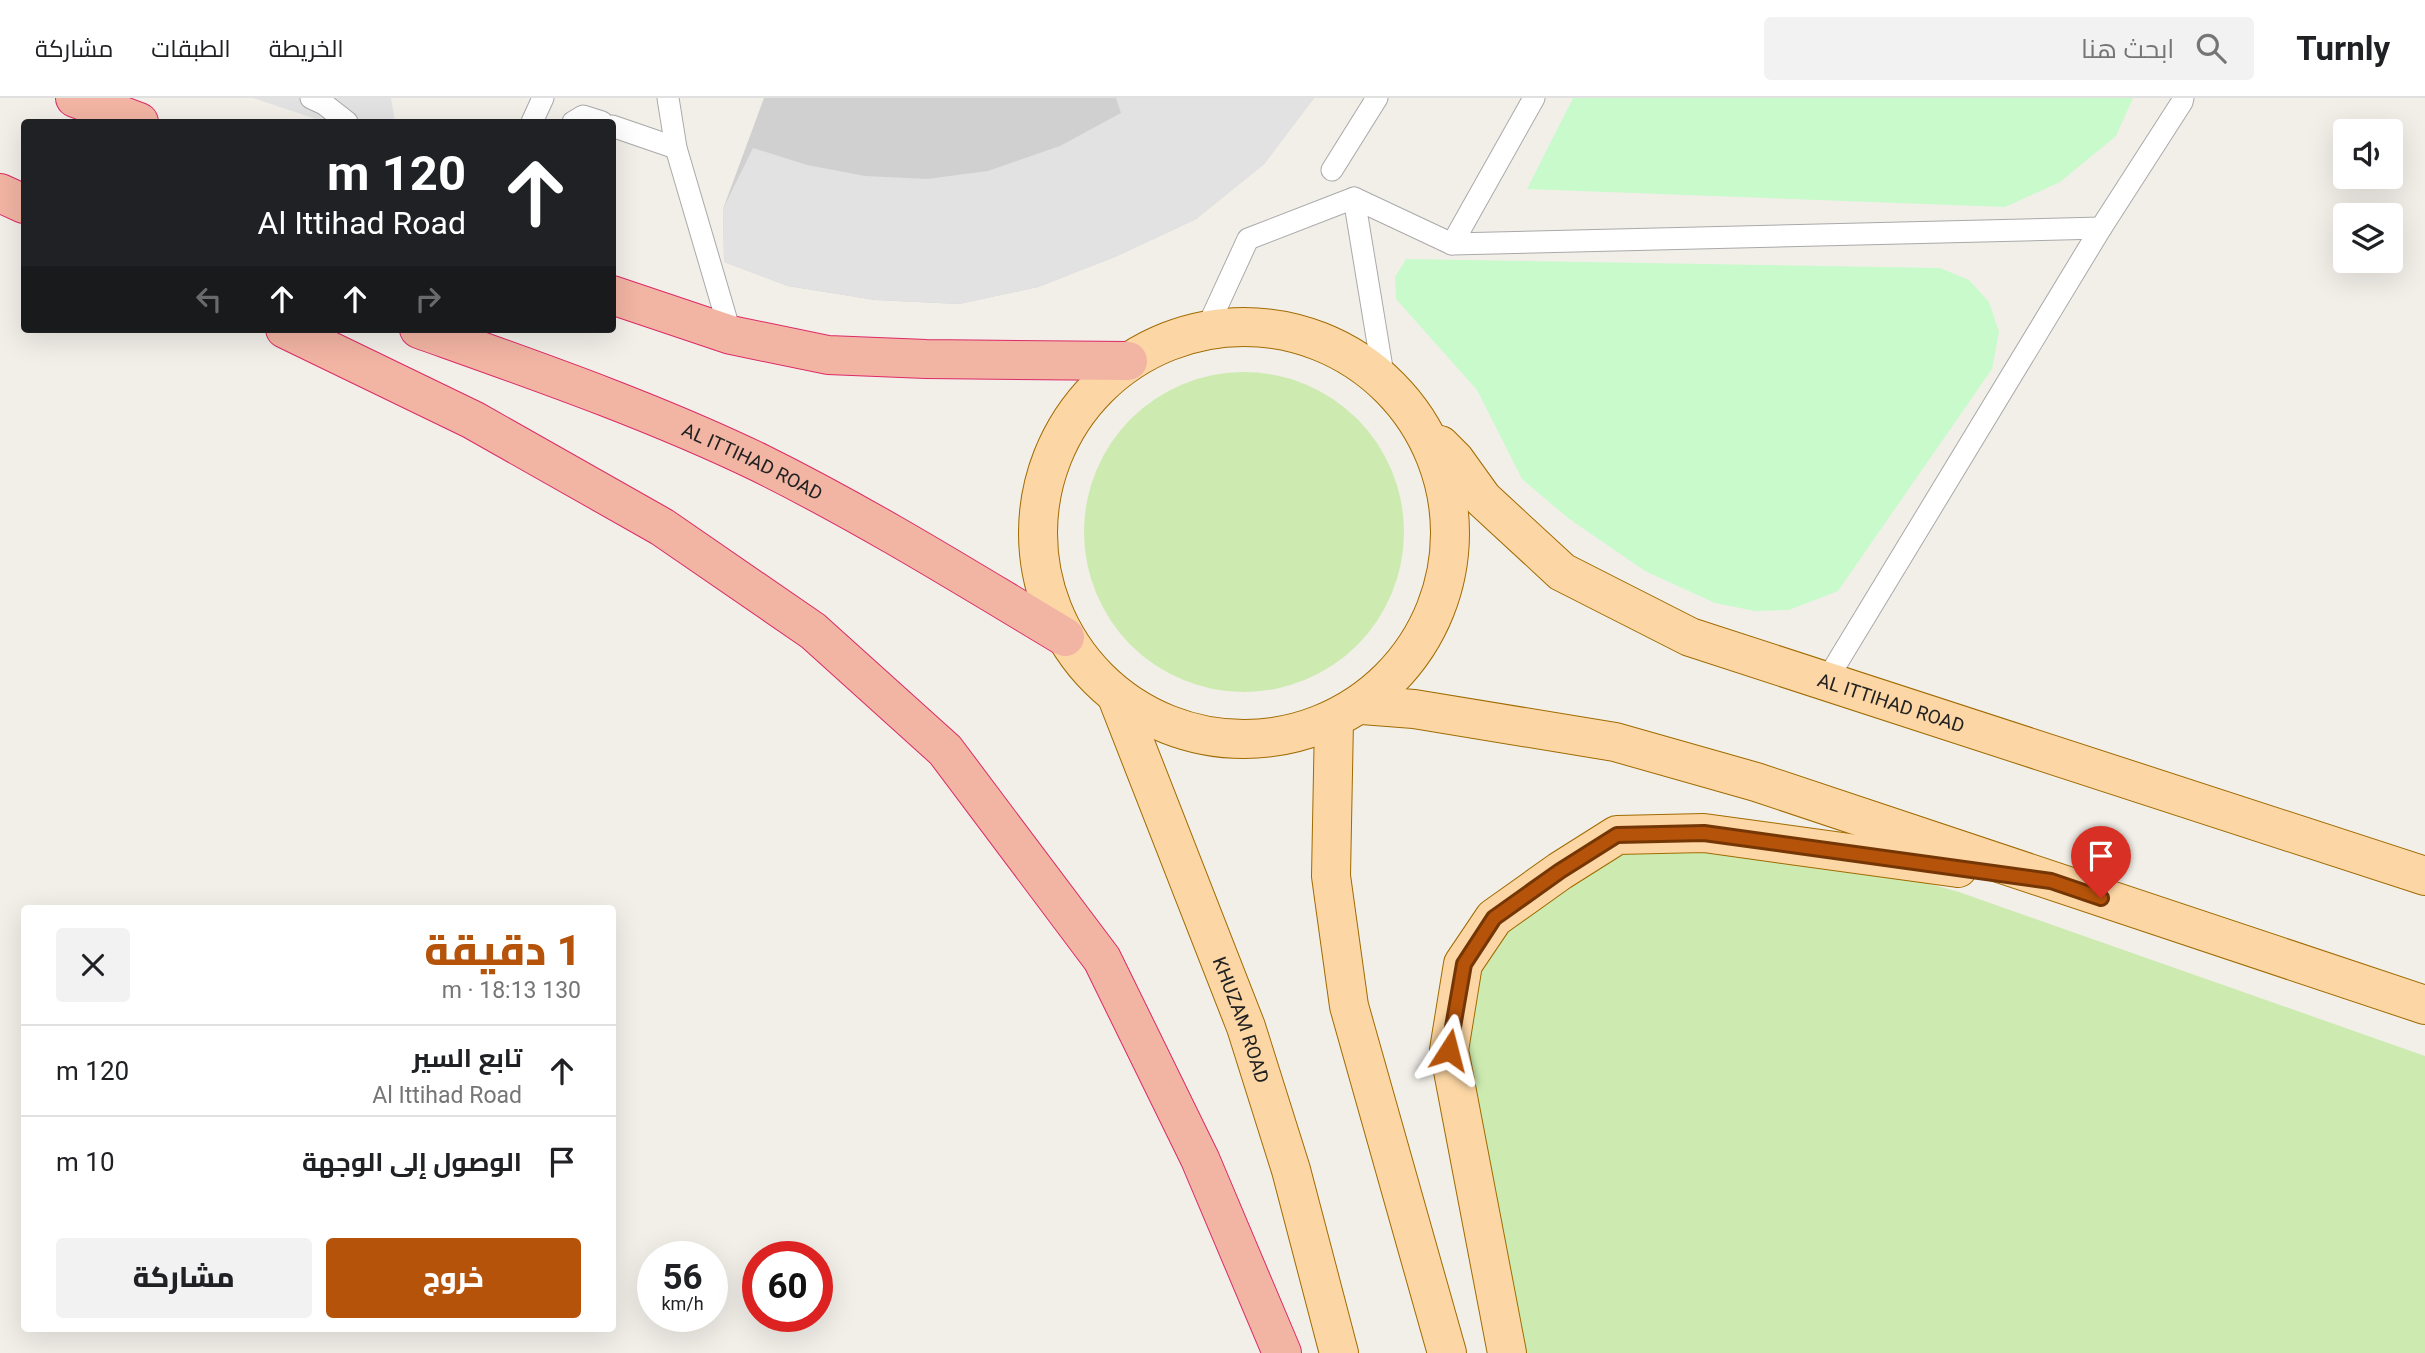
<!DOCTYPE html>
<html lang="ar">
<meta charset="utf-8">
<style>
:root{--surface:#fff;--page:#f2f2f2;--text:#202124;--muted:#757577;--line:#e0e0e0;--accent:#b45309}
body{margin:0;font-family:Roboto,Cairo,sans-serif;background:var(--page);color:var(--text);direction:rtl;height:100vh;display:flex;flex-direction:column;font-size:26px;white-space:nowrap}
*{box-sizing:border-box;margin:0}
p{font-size:23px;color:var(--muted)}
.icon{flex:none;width:38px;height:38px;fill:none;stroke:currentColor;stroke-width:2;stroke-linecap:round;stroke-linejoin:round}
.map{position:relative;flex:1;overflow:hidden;direction:ltr}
.sheet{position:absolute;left:21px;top:807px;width:595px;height:427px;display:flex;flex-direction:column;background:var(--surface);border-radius:7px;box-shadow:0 7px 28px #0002;direction:rtl}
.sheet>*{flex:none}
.guide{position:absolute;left:21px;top:21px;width:595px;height:214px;border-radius:7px;box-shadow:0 7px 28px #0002;direction:rtl;background:#202124;color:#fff;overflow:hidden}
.tools{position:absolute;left:2333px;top:21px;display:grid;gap:14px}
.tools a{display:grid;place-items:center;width:70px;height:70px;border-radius:7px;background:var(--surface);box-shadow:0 7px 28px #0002;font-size:35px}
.speed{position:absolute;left:637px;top:1143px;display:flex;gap:14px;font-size:35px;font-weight:700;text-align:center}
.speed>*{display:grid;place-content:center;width:91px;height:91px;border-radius:50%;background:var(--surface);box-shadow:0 7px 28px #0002;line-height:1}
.speed small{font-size:18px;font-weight:400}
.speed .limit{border:10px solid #d22;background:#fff;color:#111}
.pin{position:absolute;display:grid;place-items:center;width:60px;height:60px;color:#fff;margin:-72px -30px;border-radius:50% 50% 50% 0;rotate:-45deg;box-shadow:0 0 7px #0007}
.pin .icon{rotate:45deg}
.me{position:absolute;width:77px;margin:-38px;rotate:9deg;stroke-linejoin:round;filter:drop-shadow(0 0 5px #0008)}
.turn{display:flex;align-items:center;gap:24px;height:147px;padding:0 35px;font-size:32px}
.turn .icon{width:91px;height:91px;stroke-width:2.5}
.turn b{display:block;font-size:49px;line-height:60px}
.lanes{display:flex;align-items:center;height:66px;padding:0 35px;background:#0003;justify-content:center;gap:35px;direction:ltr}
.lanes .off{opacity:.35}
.round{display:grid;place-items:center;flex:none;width:74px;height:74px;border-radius:7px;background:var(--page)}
.headline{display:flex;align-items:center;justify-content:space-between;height:119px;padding:0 35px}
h1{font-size:42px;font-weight:800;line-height:52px;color:var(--accent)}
.action{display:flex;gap:14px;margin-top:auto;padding:14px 35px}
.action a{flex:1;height:80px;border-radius:7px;background:var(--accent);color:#fff;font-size:28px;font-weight:800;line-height:80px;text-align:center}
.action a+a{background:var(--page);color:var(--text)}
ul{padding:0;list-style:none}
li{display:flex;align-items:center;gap:21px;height:91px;padding:0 35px;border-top:2px solid var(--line)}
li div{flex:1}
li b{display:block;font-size:26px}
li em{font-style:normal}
header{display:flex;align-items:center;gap:42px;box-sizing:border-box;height:98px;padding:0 35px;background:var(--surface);border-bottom:2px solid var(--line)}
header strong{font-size:33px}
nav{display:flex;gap:38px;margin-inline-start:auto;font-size:24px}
.search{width:490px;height:63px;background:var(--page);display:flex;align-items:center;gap:18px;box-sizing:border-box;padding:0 24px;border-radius:7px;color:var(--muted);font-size:26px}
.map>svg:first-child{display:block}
.religious{fill:#d0d0d0}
.grass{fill:#cdebb0}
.park{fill:#c8facc}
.parking{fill:#e2e2e2}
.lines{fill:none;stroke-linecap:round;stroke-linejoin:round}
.service-casing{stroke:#a9a9a9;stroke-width:23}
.primary-casing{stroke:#a06b00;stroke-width:40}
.trunk-casing{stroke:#dc2a67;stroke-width:40}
.service{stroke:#fff;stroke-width:21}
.primary{stroke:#fcd6a4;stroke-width:38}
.trunk{stroke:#f2b4a3;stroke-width:38}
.route-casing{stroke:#753606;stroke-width:18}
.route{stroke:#b45309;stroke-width:12}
.labels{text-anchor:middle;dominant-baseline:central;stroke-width:6;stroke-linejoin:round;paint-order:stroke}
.street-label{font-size:19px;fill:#222;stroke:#fff}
</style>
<header>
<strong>Turnly</strong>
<div class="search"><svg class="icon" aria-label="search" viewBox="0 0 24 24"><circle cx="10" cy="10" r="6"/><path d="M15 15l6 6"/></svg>ابحث هنا</div>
<nav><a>الخريطة</a><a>الطبقات</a><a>مشاركة</a></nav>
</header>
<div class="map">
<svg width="2425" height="1255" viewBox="0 0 2425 1255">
<rect width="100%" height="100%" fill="#f2efe9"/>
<path class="religious" d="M 764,0 L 1314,0 L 1264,66 L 1196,121 L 1117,158 L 1038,189 L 959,206 L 875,202 L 788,188 L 724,164 L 723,111 Z"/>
<g class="grass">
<circle cx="1244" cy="434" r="160"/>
<path d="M 1729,730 L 1959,794 L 2425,958 L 2425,1255 L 1518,1255 L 1452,990 L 1468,844 L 1518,782 Z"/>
</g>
<g class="park">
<path d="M 1573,0 L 2133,0 L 2116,38 L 2060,84 L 2005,109 L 1527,91 Z"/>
<path d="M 1406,161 L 1940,170 L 1969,182 L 1989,204 L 1999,234 L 1992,271 L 1838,493 L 1789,512 L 1755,513 L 1715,505 L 1645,473 L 1568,420 L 1522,381 L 1477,292 L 1396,201 L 1395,179 Z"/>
</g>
<g class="parking">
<path d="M 253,0 L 391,0 L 395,24 L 325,24 Z"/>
<path d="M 1116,0 L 1314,0 L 1264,66 L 1196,121 L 1117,158 L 1038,189 L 959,206 L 876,202 L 788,188 L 724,164 L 723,111 L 753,50 L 807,67 L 865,78 L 927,81 L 988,73 L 1060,48 L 1121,15 Z"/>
</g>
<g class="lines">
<g class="service-casing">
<g id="service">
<path d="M 311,0 L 324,6 L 347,24"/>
<path d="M 668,0 L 676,50 L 731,237"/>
<path d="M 532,24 L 543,0"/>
<path d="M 573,24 L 583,18 L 602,24"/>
<path d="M 612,28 L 676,50"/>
<path d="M 1332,72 L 1377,0"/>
<path d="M 1354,100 L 1384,282"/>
<path d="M 1452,146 L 1534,0"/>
<path d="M 1207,230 L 1248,141 L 1354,100 L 1452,146 L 2101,130"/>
<path d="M 1826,583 L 2101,130 L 2182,4 L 2183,0"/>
</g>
</g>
<g class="primary-casing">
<g id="primary">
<circle cx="1244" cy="435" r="206"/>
<path id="s1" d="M 1440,347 L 1455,362 L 1483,401 L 1562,474 L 1690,539 L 2425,778"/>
<path id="s2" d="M 1117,599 L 1246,929 L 1291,1072 L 1339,1255"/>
<path d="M 1362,607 L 1414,611 L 1615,644 L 1756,684 L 2425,907"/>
<path d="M 1334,623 L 1331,778 L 1349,908 L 1447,1255"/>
<path d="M 1507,1255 L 1449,952 L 1463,866 L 1494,820 L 1560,773 L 1617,737 L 1704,735 L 1958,770"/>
</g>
</g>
<g class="trunk-casing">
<g id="trunk">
<path d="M 75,0 L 139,24"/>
<path d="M 0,95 L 24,106"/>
<path d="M 612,197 L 731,237 L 828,257 L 926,261 L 1128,263"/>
<path d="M 285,231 L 473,322 L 662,429 L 813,533 L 945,652 L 1102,861 L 1200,1061 L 1282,1255"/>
<path id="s3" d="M 419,231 C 534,272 650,312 760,365 C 865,417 965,479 1065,539"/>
</g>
</g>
<use href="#service" class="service"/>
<use href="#primary" class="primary"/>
<use href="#trunk" class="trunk"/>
</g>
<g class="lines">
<g class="route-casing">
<path id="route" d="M 1449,952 L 1464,866 L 1494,820 L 1560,773 L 1617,737 L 1704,735 L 2051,783 L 2101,800"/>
</g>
<use href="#route" class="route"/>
</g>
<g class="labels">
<g class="street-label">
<text stroke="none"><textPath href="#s3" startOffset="359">AL ITTIHAD ROAD</textPath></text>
<text stroke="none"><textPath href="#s1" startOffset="532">AL ITTIHAD ROAD</textPath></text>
<text stroke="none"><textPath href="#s2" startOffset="346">KHUZAM ROAD</textPath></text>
</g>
</g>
</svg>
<div class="tools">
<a><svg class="icon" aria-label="sound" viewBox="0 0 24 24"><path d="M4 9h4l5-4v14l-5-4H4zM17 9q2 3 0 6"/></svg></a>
<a><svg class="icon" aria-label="layers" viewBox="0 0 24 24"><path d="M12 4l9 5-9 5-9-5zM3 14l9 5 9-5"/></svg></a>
</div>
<div class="speed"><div>56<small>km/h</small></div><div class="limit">60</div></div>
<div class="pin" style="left:2101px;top:800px;background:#d93025"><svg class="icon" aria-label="arrive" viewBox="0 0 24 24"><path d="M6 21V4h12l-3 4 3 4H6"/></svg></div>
<svg class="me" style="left:1449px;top:952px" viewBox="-20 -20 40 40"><path d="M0-17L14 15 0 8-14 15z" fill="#b45309" stroke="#fff" stroke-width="4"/></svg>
<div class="guide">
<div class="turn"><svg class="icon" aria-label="ahead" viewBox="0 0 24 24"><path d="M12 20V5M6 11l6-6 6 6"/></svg><div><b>120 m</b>Al Ittihad Road</div></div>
<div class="lanes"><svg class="icon off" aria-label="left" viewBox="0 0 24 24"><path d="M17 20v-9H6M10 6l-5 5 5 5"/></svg><svg class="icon" aria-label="ahead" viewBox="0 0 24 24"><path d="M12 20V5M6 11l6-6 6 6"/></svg><svg class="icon" aria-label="ahead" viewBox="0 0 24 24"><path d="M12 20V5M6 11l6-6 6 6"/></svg><svg class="icon off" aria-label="right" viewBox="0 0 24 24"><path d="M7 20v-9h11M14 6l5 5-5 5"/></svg></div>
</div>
<section class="sheet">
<div class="headline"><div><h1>1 دقيقة</h1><p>130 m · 18:13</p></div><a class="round"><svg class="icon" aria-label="close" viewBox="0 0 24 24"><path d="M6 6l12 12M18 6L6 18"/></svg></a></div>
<ul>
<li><svg class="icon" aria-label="ahead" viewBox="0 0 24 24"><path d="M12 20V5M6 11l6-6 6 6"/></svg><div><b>تابع السير</b><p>Al Ittihad Road</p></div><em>120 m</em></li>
<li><svg class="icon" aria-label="arrive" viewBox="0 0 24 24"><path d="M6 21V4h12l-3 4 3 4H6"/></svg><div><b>الوصول إلى الوجهة</b></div><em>10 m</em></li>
</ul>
<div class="action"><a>خروج</a><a>مشاركة</a></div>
</section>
</div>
